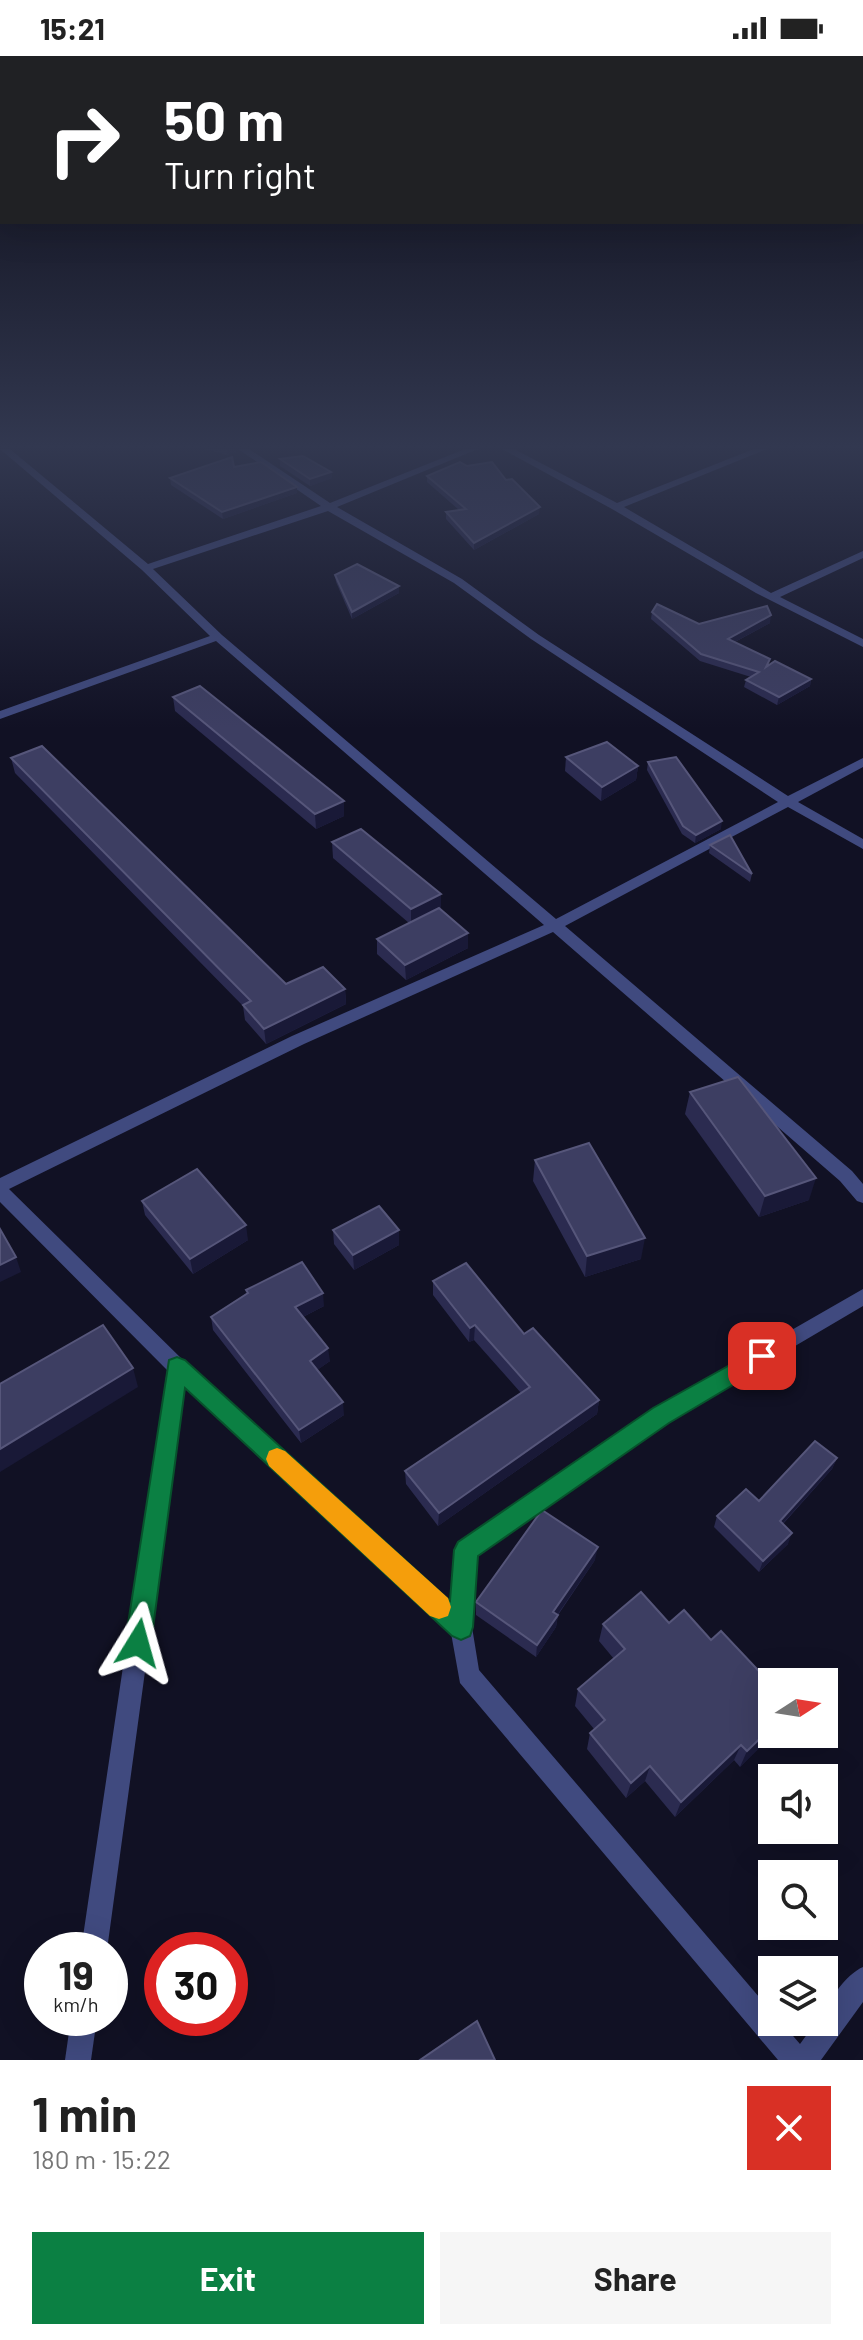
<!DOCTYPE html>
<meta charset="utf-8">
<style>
:root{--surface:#fff;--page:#f6f6f6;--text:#222;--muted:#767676;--accent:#0b8043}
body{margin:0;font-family:Barlow,sans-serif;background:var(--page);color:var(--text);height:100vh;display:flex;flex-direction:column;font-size:30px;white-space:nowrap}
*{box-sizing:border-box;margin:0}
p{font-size:26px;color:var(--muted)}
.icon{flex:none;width:44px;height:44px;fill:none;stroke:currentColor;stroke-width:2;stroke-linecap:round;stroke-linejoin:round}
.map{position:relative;height:2004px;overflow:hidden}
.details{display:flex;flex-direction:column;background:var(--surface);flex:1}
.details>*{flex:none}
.hud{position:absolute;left:0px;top:0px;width:864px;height:168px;box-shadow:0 8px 32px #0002;background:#202124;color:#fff;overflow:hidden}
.needle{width:52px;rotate:78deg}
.controls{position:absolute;left:758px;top:1612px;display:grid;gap:16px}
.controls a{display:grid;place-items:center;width:80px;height:80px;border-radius:0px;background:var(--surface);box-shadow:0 8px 32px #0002;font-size:40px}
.speed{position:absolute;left:24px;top:1876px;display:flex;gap:16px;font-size:40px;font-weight:700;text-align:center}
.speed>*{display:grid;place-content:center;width:104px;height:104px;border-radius:50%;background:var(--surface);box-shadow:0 8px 32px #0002;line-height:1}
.speed small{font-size:20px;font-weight:400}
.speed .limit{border:12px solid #d22;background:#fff;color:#111}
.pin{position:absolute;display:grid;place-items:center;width:68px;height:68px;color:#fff;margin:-34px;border-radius:16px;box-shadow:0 4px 12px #0006}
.me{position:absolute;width:88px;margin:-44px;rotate:8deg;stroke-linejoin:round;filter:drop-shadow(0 0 6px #0008)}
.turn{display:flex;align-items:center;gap:28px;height:168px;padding:0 32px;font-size:36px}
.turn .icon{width:104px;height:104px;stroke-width:2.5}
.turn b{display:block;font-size:56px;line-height:68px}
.round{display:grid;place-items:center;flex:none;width:84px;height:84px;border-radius:0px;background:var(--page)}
.overview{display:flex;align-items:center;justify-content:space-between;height:136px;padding:0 32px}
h1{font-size:48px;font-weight:700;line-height:60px}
.action{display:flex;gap:16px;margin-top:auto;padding:16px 32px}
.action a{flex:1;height:92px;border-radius:0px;background:var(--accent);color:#fff;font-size:32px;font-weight:700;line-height:92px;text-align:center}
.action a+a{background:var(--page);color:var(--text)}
.status{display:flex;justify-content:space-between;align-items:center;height:56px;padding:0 40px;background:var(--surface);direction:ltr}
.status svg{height:22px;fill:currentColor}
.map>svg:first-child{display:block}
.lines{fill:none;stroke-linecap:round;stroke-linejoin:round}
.street{fill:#404a7f;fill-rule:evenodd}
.wall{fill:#2b2b50}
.shaded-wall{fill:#191937}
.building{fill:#3d3e62;stroke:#56567a;stroke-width:2}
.route{fill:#0b8043;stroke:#07532c;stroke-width:2}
.slow{fill:#f59e0b}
</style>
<div class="status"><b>15:21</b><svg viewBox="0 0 49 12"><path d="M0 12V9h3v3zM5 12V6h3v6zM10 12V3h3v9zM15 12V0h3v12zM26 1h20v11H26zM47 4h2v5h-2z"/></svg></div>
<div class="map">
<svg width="863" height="2004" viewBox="0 0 863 2004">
<rect width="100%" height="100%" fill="#111124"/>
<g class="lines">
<g class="street">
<path d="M 0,393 L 10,393 L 148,508 L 321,450 L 238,393 L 249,393 L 330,447 L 465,393 L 478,393 L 337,451 L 462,523 L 539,579 L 788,740 L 863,702 L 863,711 L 798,746 L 863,783 L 863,793 L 788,751 L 565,870 L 852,1115 L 863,1128 L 863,1147 L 857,1145 L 840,1125 L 553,876 L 304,988 L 9,1133 L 184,1305 L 452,1548 L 455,1494 L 458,1487 L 654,1353 L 863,1233 L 863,1250 L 668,1365 L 476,1499 L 472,1571 L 479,1614 L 772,1956 L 772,1966 L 781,1966 L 800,1988 L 816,1966 L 824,1966 C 824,1948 846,1918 863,1911 L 863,1946 L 821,2004 L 778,2004 L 460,1627 L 451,1577 L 184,1330 L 107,1894 L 81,1894 L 167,1314 L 0,1146 L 0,1122 L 292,980 L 544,869 L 216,585 L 0,663 L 0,655 L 210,580 L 142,514 ZM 328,455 L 454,527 L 531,583 L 778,746 L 556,863 L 222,579 L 153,513 Z"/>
<path d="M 502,393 L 514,393 L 617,447 L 754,393 L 767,393 L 624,451 L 771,537 L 863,495 L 863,502 L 780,541 L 863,583 L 863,591 L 756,537 L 612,453 Z"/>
<path d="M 71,1962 L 97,1962 L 91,2004 L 65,2004 Z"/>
</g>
</g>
<g class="wall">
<path d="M 205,393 L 237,393 L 236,396 L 227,399 Z"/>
<path d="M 280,403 L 331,416 L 332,422 L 310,430 L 280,410 Z"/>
<path d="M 234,411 L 297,431 L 297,437 L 223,463 L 171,429 L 170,422 Z"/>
<path d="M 427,420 L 506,424 L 539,458 L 474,494 L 446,463 L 446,456 L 459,454 L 427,426 Z"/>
<path d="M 335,519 L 399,537 L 352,563 L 336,526 Z"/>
<path d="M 652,556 L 699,568 L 770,567 L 735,586 L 768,609 L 811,623 L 810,630 L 777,649 L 744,631 L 746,624 L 751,621 L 700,605 L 651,563 Z"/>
<path d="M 173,641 L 344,760 L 316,773 L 175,655 Z"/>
<path d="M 566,701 L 638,710 L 636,724 L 601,745 L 565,715 Z"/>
<path d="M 11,702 L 286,928 L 345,933 L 346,948 L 266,988 L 245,964 L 243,950 L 15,717 Z"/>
<path d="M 648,706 L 721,773 L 695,787 L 682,778 L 647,714 Z"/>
<path d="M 332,786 L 441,853 L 468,877 L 468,892 L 406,924 L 377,898 L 377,883 L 409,867 L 333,802 Z"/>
<path d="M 710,789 L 752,818 L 750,826 L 709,797 Z"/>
<path d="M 690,1036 L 809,1144 L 759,1161 L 685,1058 Z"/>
<path d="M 535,1104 L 641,1203 L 585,1221 L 533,1125 Z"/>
<path d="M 142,1145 L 248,1184 L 193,1218 L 145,1159 Z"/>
<path d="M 333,1174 L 399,1189 L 354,1214 L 334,1188 Z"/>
<path d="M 433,1225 L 524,1278 L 599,1344 L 597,1358 L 438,1470 L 406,1428 L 405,1415 L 521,1337 L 474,1284 L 469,1286 L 433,1239 Z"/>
<path d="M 246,1234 L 324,1250 L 303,1261 L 330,1305 L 317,1314 L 344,1359 L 301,1387 L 213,1274 L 211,1261 L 247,1238 Z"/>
<path d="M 837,1402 L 832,1413 L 783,1468 L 788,1488 L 759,1516 L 714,1471 L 717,1460 L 759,1445 Z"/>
<path d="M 595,1504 L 558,1559 L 556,1571 L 536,1601 L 476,1559 L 476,1546 Z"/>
<path d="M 603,1568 L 772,1678 L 740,1711 L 734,1704 L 675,1761 L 645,1725 L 626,1742 L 587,1693 L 590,1677 L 594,1673 L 575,1650 L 578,1633 L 614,1603 L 599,1585 Z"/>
</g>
<g class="shaded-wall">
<path d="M 227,393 L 237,393 L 236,396 L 227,399 Z"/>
<path d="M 331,416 L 332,422 L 310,430 L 310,423 Z"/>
<path d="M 297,431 L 297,437 L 223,463 L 222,456 Z"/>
<path d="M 540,451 L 539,458 L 474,494 L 474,487 Z"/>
<path d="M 399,530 L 399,537 L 352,563 L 352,556 Z"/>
<path d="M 771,559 L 770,567 L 727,590 L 728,583 Z"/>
<path d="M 811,623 L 810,630 L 777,649 L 779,641 Z"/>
<path d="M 638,710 L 636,724 L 601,745 L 602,731 Z"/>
<path d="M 344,745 L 344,760 L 316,773 L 315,758 Z"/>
<path d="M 722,765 L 721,773 L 695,787 L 696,779 Z"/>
<path d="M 441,838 L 441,853 L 411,868 L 411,853 Z"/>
<path d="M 468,877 L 468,892 L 406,924 L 405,909 Z"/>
<path d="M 345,933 L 346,948 L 266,988 L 264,973 Z"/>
<path d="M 816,1122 L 809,1144 L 759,1161 L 765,1140 Z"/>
<path d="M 246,1169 L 248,1184 L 193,1218 L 190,1203 Z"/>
<path d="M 399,1174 L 399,1189 L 354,1214 L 353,1199 Z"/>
<path d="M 645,1182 L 641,1203 L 585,1221 L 587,1200 Z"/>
<path d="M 16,1201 L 21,1216 L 0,1226 L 0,1209 Z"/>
<path d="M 323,1237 L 324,1250 L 297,1264 L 295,1251 Z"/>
<path d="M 475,1269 L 474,1284 L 469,1286 L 470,1272 Z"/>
<path d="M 328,1292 L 330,1305 L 312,1318 L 310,1305 Z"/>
<path d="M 133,1312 L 138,1331 L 0,1416 L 0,1393 Z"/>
<path d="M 599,1344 L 597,1358 L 438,1470 L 439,1457 Z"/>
<path d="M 343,1346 L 344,1359 L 301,1387 L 299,1374 Z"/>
<path d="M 837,1402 L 832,1413 L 775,1476 L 780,1465 Z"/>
<path d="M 792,1477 L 788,1488 L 759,1516 L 763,1505 Z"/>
<path d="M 598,1491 L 595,1504 L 551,1568 L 553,1556 Z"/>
<path d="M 558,1559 L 556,1571 L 536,1601 L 537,1589 Z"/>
<path d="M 772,1671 L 772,1678 L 774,1678 L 740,1711 L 747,1695 Z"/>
<path d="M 741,1689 L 734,1704 L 675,1761 L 681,1746 Z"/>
<path d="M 650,1710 L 645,1725 L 626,1742 L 631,1727 Z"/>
</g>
<g class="building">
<path d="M 303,400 L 331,416 L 310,423 L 280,403 Z"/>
<path d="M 232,401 L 234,411 L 261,406 L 297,431 L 222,456 L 170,422 Z"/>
<path d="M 460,406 L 467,410 L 492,406 L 506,424 L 512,423 L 540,451 L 474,487 L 446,456 L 466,453 L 427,420 Z"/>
<path d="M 357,508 L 399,530 L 352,556 L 335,519 Z"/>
<path d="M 657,548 L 699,568 L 767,550 L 771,559 L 728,583 L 770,603 L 766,611 L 775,605 L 811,623 L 779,641 L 746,624 L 759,616 L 701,598 L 652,556 Z"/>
<path d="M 200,630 L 344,745 L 315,758 L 173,641 Z"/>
<path d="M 607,686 L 638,710 L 602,731 L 566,701 Z"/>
<path d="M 42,690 L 286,928 L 323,911 L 345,933 L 264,973 L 243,949 L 251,945 L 11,702 Z"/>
<path d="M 676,701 L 722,765 L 696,779 L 683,770 L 648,706 Z"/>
<path d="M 361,773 L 441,838 L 411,853 L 332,786 Z"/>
<path d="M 730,779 L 752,818 L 710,789 Z"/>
<path d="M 439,852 L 468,877 L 405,909 L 377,883 Z"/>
<path d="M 738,1021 L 816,1122 L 765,1140 L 690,1036 Z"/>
<path d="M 589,1087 L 645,1182 L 587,1200 L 535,1104 Z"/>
<path d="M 197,1113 L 246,1169 L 190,1203 L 142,1145 Z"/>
<path d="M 379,1150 L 399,1174 L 353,1199 L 333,1174 Z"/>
<path d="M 0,1173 L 16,1201 L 0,1209 Z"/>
<path d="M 302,1206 L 323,1237 L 295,1251 L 328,1292 L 310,1305 L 343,1346 L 299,1374 L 211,1261 L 248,1237 L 246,1234 Z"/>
<path d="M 466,1207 L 524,1278 L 533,1272 L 599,1344 L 439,1457 L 405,1415 L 530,1331 L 475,1269 L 470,1272 L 433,1225 Z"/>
<path d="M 103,1269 L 133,1312 L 0,1393 L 0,1328 Z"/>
<path d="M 815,1385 L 837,1402 L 780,1465 L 792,1477 L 763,1505 L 717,1460 L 746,1433 L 759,1445 Z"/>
<path d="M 542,1454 L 598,1491 L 553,1556 L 558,1559 L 537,1589 L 476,1546 Z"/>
<path d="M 641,1536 L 669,1567 L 684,1554 L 711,1584 L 721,1575 L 772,1629 L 772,1671 L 747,1695 L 741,1689 L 681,1746 L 650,1710 L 631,1727 L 590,1677 L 605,1664 L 578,1633 L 625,1593 L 603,1568 Z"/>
<path d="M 477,1965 L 495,2004 L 420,2004 Z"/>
</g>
<linearGradient id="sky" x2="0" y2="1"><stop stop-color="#090914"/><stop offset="0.58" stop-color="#323850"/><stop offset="1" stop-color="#323850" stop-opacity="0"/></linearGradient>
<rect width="863" height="673" fill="url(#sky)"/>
<path class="route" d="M 762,1291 L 770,1293 L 773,1300 L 770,1307 L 669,1367 L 478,1500 L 473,1571 L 470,1580 L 461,1584 L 452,1580 L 185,1332 L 151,1587 L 147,1596 L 138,1600 L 129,1596 L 125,1587 L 169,1304 L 177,1301 L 185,1304 L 450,1545 L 454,1494 L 458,1486 L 653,1352 Z"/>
<path class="slow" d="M 277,1392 L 285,1395 L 448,1542 L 451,1551 L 448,1560 L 439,1563 L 430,1560 L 269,1410 L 266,1403 L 269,1395 Z"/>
</svg>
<div class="controls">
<a><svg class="needle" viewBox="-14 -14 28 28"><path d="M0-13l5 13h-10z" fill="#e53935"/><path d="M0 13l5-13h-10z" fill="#767676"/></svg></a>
<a><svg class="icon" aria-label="sound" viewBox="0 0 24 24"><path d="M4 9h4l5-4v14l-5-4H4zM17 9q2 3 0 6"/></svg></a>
<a><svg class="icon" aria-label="search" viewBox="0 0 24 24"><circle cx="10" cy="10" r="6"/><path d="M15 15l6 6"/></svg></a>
<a><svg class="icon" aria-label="layers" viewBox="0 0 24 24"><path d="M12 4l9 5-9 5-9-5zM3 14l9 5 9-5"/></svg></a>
</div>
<div class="speed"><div>19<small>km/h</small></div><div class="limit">30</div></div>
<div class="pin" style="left:762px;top:1300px;background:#d93025"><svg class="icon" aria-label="arrive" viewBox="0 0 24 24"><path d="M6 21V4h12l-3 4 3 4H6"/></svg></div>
<svg class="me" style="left:138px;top:1587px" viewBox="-20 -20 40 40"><path d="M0-17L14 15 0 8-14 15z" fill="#0b8043" stroke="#fff" stroke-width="4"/></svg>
<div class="hud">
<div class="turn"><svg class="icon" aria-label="right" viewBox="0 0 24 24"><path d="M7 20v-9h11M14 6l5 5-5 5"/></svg><div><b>50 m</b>Turn right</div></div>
</div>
</div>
<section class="details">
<div class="overview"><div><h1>1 min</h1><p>180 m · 15:22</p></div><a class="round" style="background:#d93025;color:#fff"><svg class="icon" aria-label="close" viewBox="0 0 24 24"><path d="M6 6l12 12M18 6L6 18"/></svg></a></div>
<div class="action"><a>Exit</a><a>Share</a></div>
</section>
